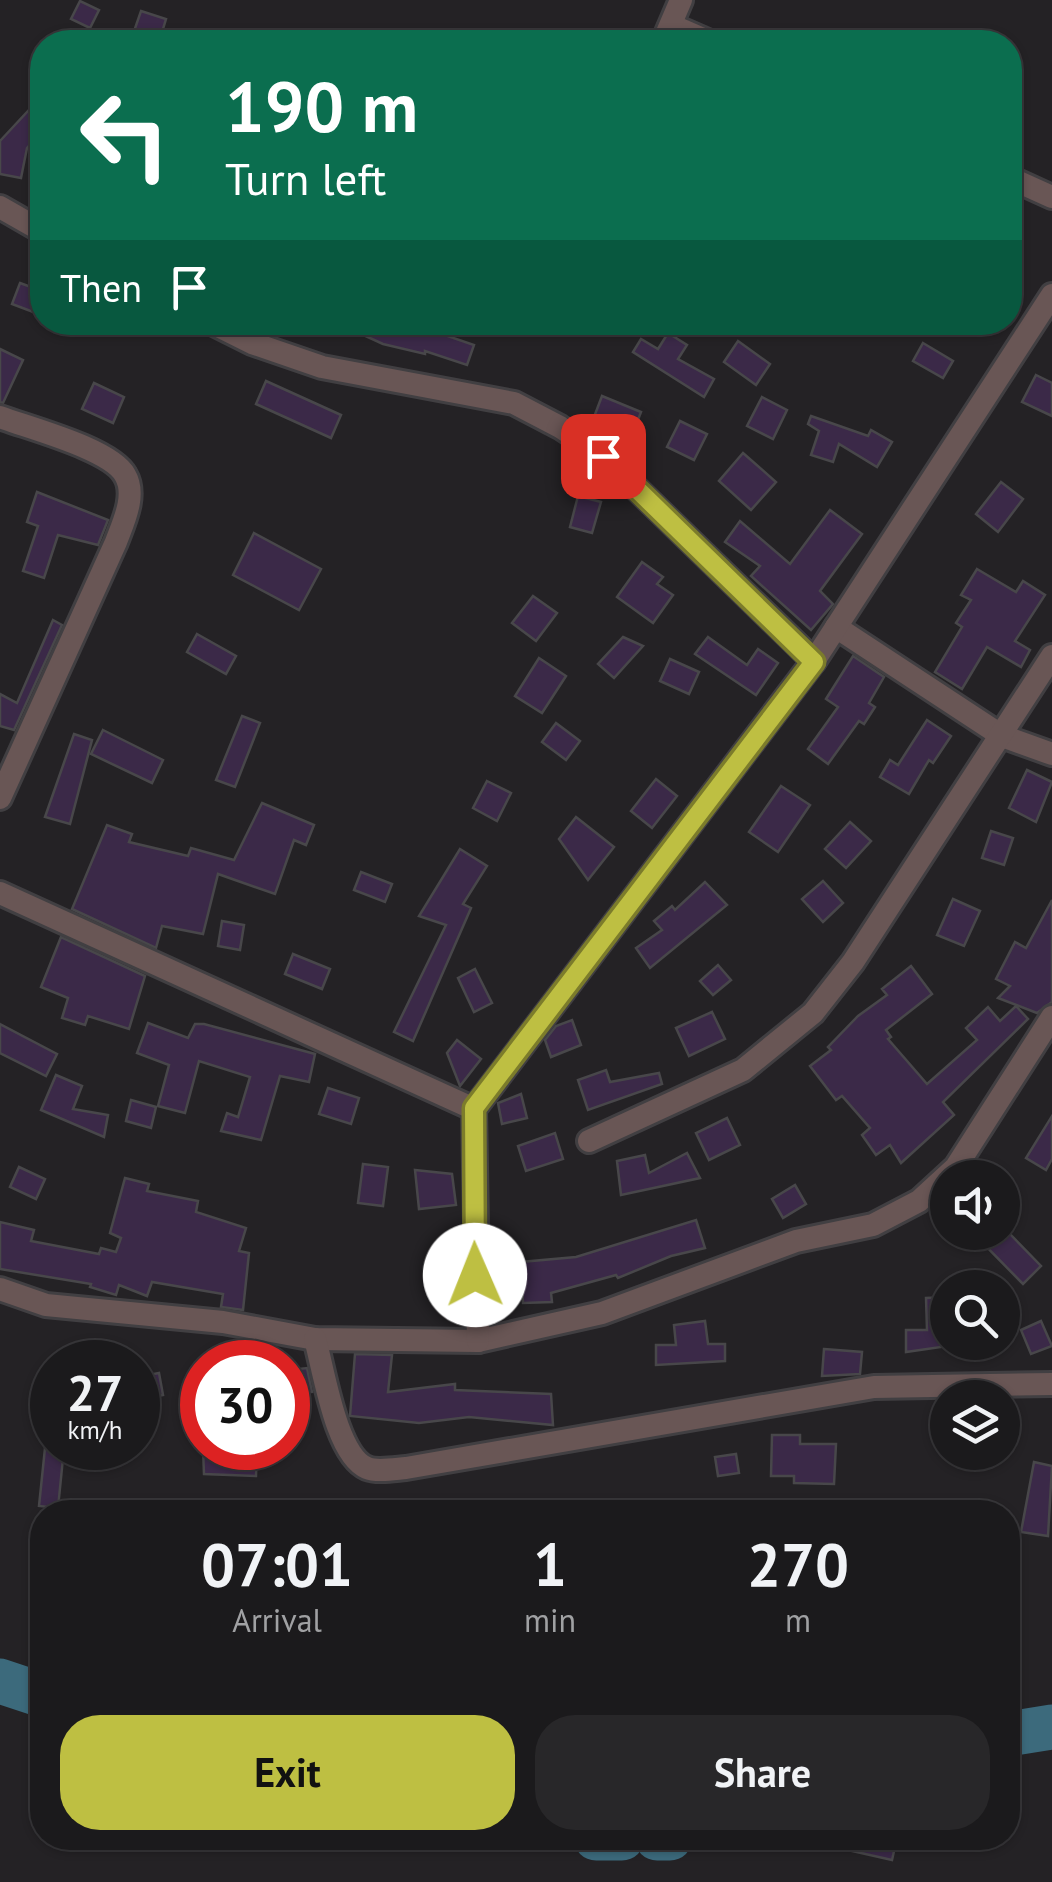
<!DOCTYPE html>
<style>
:root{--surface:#1b1a1c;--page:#282729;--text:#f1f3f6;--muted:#a0a1a3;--line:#39383b;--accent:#bebf42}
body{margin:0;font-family:"PT Sans",sans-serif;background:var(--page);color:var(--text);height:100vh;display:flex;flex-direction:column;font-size:38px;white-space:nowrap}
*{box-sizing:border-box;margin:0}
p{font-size:32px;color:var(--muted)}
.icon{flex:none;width:55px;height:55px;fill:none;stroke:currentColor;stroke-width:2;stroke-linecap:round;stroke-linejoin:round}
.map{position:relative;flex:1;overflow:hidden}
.details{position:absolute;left:30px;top:1500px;width:990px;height:350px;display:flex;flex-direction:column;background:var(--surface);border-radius:40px;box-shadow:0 2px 8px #0004,0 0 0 2px var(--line)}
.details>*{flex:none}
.banner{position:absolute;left:30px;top:30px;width:992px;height:305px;border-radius:40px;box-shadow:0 2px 8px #0004,0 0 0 2px var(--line);background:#0b6e4f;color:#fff;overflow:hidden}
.tools{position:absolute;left:930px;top:1160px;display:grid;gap:20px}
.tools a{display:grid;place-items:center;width:90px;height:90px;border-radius:50%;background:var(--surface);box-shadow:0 2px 8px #0004,0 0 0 2px var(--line);font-size:50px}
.speed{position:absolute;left:30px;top:1340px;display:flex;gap:20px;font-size:50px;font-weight:700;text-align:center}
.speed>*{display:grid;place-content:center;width:130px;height:130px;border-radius:50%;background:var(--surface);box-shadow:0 2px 8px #0004,0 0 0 2px var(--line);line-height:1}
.speed small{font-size:25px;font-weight:400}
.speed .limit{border:15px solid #d22;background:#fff;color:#111}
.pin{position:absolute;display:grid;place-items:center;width:85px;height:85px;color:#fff;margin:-42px;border-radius:20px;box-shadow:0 5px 15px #0006}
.me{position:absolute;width:110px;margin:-55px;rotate:359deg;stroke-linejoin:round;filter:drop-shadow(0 0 8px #0008)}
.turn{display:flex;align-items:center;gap:35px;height:210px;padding:0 30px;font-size:45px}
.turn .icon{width:130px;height:130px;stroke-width:2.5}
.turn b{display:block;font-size:70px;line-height:85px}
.then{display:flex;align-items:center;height:95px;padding:0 30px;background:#0003;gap:20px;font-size:38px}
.eta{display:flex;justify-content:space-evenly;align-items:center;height:170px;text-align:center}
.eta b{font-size:60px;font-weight:700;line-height:70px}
.action{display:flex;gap:20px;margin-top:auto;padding:20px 30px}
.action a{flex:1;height:115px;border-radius:40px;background:var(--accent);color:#111;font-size:40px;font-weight:700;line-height:115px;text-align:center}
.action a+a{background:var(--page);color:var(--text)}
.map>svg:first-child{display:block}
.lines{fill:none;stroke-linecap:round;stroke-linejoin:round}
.river{stroke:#3c6a7c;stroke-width:45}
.building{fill:#3b2948;stroke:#48474a;stroke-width:2.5}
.street-casing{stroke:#413f42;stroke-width:28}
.street{stroke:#695655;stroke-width:22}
.route-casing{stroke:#7c7c2b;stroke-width:25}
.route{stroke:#bebf42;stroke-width:18}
</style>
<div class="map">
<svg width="1052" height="1882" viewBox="0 0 1052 1882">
<rect width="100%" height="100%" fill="#242225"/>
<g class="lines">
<g class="river">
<path d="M 0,1681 L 42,1695"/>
<path d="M 1008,1734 L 1052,1727"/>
<path d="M 596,1838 L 622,1838"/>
<path d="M 657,1838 L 670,1838"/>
</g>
</g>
<g class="building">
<path d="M 80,1 L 99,10 L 90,28 L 71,19 Z"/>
<path d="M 141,11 L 166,19 L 159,42 L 132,37 Z"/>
<path d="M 42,96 L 42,131 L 27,148 L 21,178 L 0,174 L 0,141 Z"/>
<path d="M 20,283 L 42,291 L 36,313 L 12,304 Z"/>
<path d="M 335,322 L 432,322 L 430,330 L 474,345 L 467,365 L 425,351 L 425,354 L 383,344 Z"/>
<path d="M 668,333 L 687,345 L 678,359 L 714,379 L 704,397 L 633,352 L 641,339 L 658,349 Z"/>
<path d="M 738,341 L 770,364 L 756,385 L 724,362 Z"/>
<path d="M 923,343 L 953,361 L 943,378 L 913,361 Z"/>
<path d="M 0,349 L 23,360 L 3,403 L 0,402 Z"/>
<path d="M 1036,375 L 1052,383 L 1052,416 L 1022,402 Z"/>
<path d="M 266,381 L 341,415 L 331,438 L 256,404 Z"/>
<path d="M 94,383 L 124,397 L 113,423 L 82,409 Z"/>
<path d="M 602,396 L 641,412 L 633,433 L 594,417 Z"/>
<path d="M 762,397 L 787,410 L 773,439 L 747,426 Z"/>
<path d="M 811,416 L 868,436 L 871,430 L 892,442 L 877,467 L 839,444 L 833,462 L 811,455 L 819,431 L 808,424 Z"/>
<path d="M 680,421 L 707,434 L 694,460 L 667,447 Z"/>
<path d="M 743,453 L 776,482 L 751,510 L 719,481 Z"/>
<path d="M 1001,482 L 1023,499 L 998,532 L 976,514 Z"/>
<path d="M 37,492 L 108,520 L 98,545 L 58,535 L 44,578 L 23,571 L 38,526 L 27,522 Z"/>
<path d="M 578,496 L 601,502 L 592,533 L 570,527 Z"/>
<path d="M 830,510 L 862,534 L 820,591 L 833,604 L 811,630 L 751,576 L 760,566 L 725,542 L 740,521 L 790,564 Z"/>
<path d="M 254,533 L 321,569 L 299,610 L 233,575 Z"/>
<path d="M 642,562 L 663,577 L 657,584 L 673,595 L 653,623 L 617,597 Z"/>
<path d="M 977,569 L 1016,592 L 1023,581 L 1045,595 L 1015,641 L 1030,650 L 1021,667 L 987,647 L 962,689 L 935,672 L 962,627 L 956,623 L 971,600 L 961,595 Z"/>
<path d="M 533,596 L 557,613 L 536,641 L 512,623 Z"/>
<path d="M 53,620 L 62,625 L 14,730 L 0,726 L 0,694 L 17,703 Z"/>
<path d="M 197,634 L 236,656 L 226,674 L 187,652 Z"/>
<path d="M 623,637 L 643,646 L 614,678 L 598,664 Z"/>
<path d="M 708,637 L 747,665 L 758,649 L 778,663 L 756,695 L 695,654 Z"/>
<path d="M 853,656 L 884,677 L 869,703 L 875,707 L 864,724 L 859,721 L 828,764 L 808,749 L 838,707 L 826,699 Z"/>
<path d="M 539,658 L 566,676 L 542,713 L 515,696 Z"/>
<path d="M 670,659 L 699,672 L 689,694 L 660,681 Z"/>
<path d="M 242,716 L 260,723 L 235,787 L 216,780 Z"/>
<path d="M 927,720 L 951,736 L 933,763 L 929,760 L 909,794 L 880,777 L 890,760 L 898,765 Z"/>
<path d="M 556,723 L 580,741 L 566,760 L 542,742 Z"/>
<path d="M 103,730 L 163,760 L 152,783 L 91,754 Z"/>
<path d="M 74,734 L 92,740 L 70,824 L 45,817 Z"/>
<path d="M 1027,770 L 1052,782 L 1036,822 L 1009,808 Z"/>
<path d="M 656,779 L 677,796 L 652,828 L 631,811 Z"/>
<path d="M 487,781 L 511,793 L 497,821 L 473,808 Z"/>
<path d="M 781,786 L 810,805 L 778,852 L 749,832 Z"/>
<path d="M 262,803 L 314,825 L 306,845 L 294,840 L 275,894 L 218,874 L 203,934 L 162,926 L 156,948 L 72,909 L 107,825 L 132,834 L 129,842 L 188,856 L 191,848 L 234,860 Z"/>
<path d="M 576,817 L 614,847 L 588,880 L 559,839 Z"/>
<path d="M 850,822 L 871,841 L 846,868 L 825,849 Z"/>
<path d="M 991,831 L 1013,838 L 1004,865 L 982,858 Z"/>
<path d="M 460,849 L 487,866 L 463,904 L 471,908 L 413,1041 L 394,1032 L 446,925 L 419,916 Z"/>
<path d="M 361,872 L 392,884 L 385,902 L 354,890 Z"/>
<path d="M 823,881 L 843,903 L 823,922 L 802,899 Z"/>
<path d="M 705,882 L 727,905 L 650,968 L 636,948 L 662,930 L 654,921 L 672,906 L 675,910 Z"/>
<path d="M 953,899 L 980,911 L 964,946 L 937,935 Z"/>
<path d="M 1052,900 L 1052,1002 L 1037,1013 L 998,998 L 1010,986 L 996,979 L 1015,942 L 1026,948 Z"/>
<path d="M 222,921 L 244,925 L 240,950 L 218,946 Z"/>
<path d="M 61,937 L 145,976 L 129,1029 L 88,1016 L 85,1025 L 62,1018 L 68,998 L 41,987 Z"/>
<path d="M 293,954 L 330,969 L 322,989 L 285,974 Z"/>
<path d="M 718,965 L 731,980 L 713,995 L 700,981 Z"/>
<path d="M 911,966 L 932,994 L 886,1030 L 891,1037 L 888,1039 L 927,1084 L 977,1040 L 966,1028 L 988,1007 L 1000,1021 L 1016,1006 L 1028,1019 L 943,1102 L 954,1115 L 901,1163 L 890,1145 L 876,1155 L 862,1135 L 870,1128 L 842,1096 L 836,1100 L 810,1066 L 831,1050 L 828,1047 L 858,1016 L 887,995 L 882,989 Z"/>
<path d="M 475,969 L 492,1003 L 474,1012 L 458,978 Z"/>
<path d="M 712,1012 L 725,1039 L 689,1056 L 676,1028 Z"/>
<path d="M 572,1020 L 581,1045 L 551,1057 L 545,1040 L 556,1026 Z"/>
<path d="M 148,1023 L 188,1038 L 195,1024 L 204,1024 L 315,1054 L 309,1082 L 280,1076 L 261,1140 L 221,1131 L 227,1113 L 238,1117 L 250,1077 L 199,1061 L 185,1113 L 158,1106 L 169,1065 L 137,1053 Z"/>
<path d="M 0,1024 L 57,1054 L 46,1076 L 0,1053 Z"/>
<path d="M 457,1040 L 481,1059 L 460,1086 L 447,1053 Z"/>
<path d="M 606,1070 L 610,1082 L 659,1073 L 662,1084 L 588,1110 L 578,1080 Z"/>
<path d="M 56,1075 L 82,1086 L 73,1109 L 108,1115 L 104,1137 L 41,1110 Z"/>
<path d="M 328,1088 L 359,1098 L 351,1124 L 319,1114 Z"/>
<path d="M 521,1094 L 527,1118 L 502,1124 L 498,1103 Z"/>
<path d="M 131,1100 L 156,1107 L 151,1128 L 126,1121 Z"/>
<path d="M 1052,1116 L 1052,1159 L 1046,1170 L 1026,1158 Z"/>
<path d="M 727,1118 L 740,1145 L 709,1160 L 696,1133 Z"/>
<path d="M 555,1133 L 563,1159 L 526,1171 L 518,1146 Z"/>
<path d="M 687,1153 L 700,1178 L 621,1195 L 617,1161 L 645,1155 L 649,1173 Z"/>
<path d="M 363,1164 L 388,1167 L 383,1206 L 358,1203 Z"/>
<path d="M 19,1167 L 45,1179 L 36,1199 L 10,1187 Z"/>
<path d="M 415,1170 L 452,1174 L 456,1205 L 419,1209 Z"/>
<path d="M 125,1178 L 149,1184 L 147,1191 L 198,1201 L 196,1212 L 246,1228 L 239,1251 L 249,1253 L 243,1310 L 221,1307 L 223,1294 L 152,1282 L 147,1296 L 119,1285 L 116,1295 L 90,1287 L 91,1284 L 0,1269 L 0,1222 L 34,1230 L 31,1241 L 99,1254 L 101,1248 L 116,1252 L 121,1238 L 110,1233 Z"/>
<path d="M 795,1185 L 806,1204 L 783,1218 L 772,1199 Z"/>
<path d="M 696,1220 L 705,1248 L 671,1256 L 618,1278 L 616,1275 L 551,1293 L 552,1302 L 523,1303 L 521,1262 L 576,1257 Z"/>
<path d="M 972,1232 L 1008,1232 L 1041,1266 L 1023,1284 Z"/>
<path d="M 948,1297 L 948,1346 L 906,1352 L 906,1330 L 927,1330 L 926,1298 Z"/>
<path d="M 705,1321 L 708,1344 L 725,1344 L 725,1361 L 656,1365 L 656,1345 L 676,1345 L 674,1325 Z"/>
<path d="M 1041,1321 L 1052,1346 L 1031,1354 L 1021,1330 Z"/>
<path d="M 824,1349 L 862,1352 L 860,1374 L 822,1376 Z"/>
<path d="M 355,1354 L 392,1355 L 388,1392 L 455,1384 L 455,1390 L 551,1394 L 553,1425 L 469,1417 L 419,1423 L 350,1416 Z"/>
<path d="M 307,1368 L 312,1392 L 291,1394 L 289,1370 Z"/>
<path d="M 159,1373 L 163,1395 L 138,1400 L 138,1377 Z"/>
<path d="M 772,1435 L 800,1435 L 800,1444 L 836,1444 L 834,1484 L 794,1483 L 794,1476 L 771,1476 Z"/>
<path d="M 45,1448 L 64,1448 L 58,1508 L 39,1506 Z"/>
<path d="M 203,1448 L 257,1450 L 256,1476 L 204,1474 Z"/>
<path d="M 736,1454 L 739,1473 L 718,1476 L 715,1457 Z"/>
<path d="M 1034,1462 L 1052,1466 L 1048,1536 L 1021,1532 Z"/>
<path d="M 831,1838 L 897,1838 L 892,1860 L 830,1846 Z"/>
</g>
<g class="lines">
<g class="street-casing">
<g id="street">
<path d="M 671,25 L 710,42"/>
<path d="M 663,42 L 681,0"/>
<path d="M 1010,178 L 1052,197"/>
<path d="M 0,207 L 42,231"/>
<path d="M 210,322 L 252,343 L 322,367 L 514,403 L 560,427 L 603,456 L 814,661"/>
<path d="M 0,417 C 29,428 111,449 125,475 C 137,495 123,523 116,542 L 0,798"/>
<path d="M 836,627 L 1002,736 L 1052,754"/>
<path d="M 0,893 L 474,1109"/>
<path d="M 589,1141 L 743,1070 L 813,1013 L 853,962 L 1052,656"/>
<path d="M 0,1289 L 46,1305 L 223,1322 L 315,1339 L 478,1341 L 602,1313 L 796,1241 L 873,1225 L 919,1201 L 956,1167 L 1052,1017"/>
<path d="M 315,1339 C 324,1371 336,1455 367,1468 C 377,1472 394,1469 406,1468 L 874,1387 L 1052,1384"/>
<path d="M 478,1341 L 474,1109 L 814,661 L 1052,295"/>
</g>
</g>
<use href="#street" class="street"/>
</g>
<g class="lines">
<g class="route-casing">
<path id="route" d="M 475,1275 L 474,1108 L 814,662 L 603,456"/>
</g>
<use href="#route" class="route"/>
</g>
</svg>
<div class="tools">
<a><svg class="icon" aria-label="sound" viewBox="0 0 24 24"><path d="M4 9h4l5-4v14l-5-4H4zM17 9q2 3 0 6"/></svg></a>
<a><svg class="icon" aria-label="search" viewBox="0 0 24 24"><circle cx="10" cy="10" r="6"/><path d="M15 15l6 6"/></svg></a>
<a><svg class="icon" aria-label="layers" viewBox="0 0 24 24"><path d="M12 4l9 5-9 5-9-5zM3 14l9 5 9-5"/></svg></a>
</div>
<div class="speed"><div>27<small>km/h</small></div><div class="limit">30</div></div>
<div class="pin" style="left:603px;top:456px;background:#d93025"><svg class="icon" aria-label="arrive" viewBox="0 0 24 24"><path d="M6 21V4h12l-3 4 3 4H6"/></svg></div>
<svg class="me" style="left:475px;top:1275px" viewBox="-20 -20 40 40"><circle r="19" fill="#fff"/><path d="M0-13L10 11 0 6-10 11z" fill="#bebf42"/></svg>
<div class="banner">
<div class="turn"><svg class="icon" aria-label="left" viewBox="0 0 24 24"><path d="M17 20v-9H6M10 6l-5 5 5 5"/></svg><div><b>190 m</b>Turn left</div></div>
<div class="then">Then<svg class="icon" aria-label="arrive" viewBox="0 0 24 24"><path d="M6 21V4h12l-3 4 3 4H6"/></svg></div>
</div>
<section class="details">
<div class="eta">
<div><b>07:01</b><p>Arrival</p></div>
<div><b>1</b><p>min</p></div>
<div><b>270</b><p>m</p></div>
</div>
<div class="action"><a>Exit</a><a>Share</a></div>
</section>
</div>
